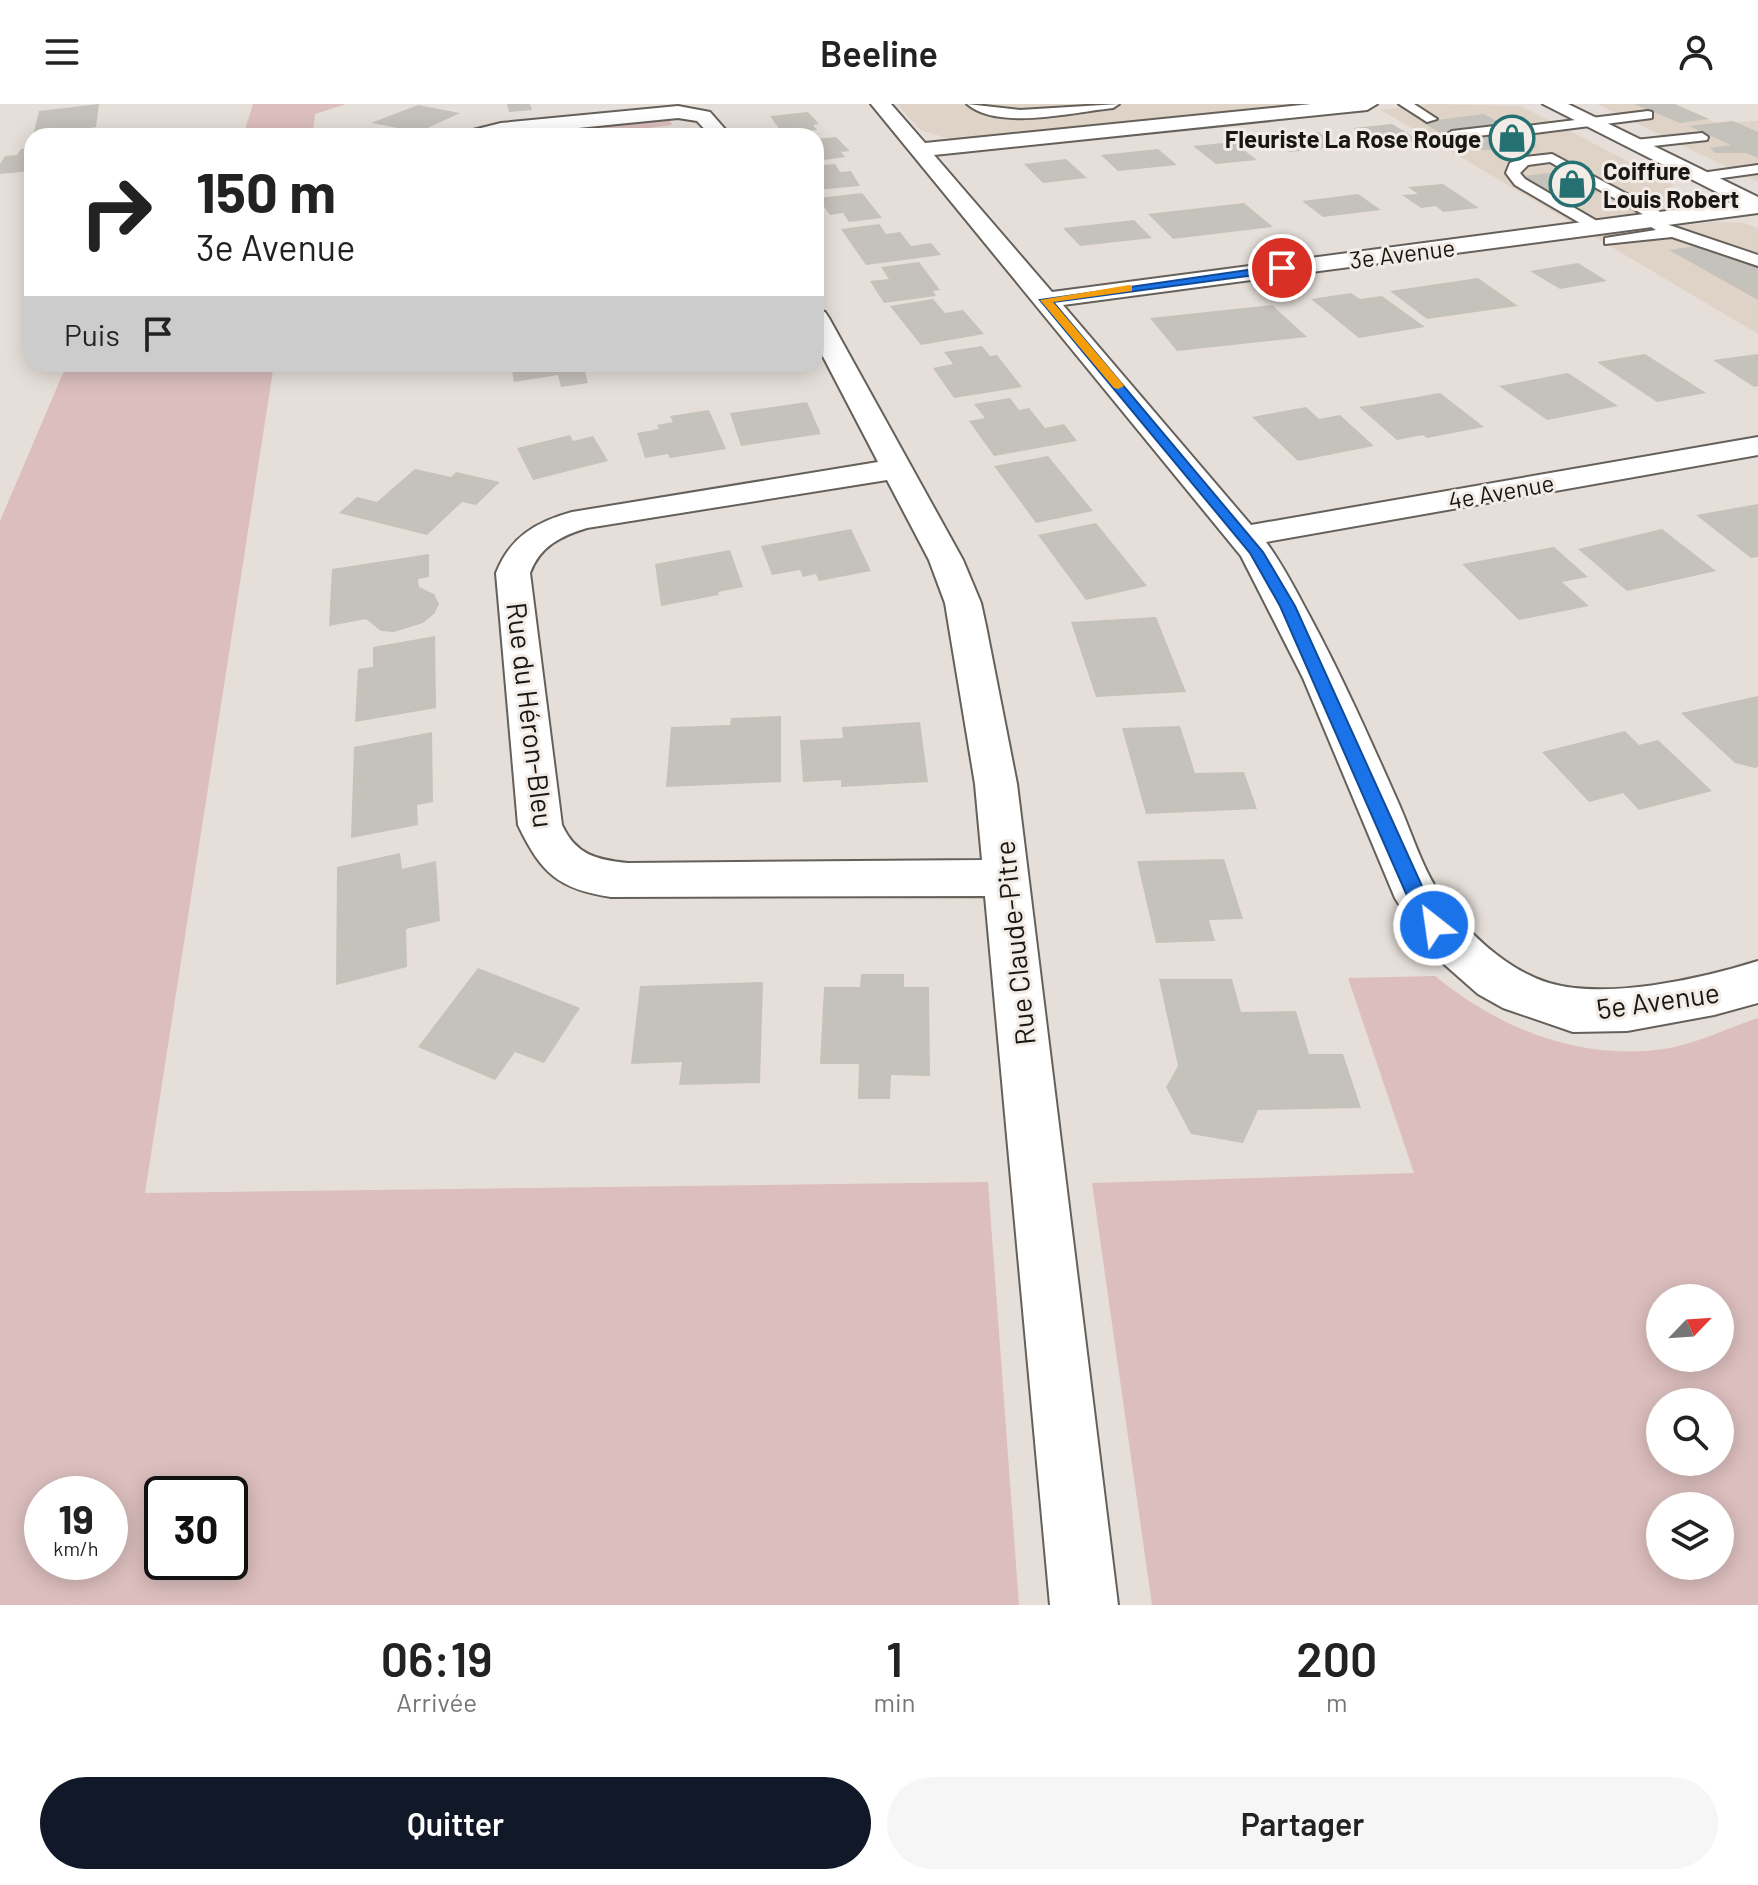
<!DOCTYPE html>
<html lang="fr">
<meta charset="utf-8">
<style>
:root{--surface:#fff;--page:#f6f6f6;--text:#222;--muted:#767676;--accent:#111827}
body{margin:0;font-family:Barlow,sans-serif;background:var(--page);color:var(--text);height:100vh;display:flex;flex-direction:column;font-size:30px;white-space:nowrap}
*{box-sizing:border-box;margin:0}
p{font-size:26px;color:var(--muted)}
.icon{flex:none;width:44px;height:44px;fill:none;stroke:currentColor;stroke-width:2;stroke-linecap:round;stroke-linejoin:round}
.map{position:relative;height:1501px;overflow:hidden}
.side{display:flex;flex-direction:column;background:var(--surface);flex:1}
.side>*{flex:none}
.hud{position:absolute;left:24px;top:24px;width:800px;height:244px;border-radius:24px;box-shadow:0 4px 20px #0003;background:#fff;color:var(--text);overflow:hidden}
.needle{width:52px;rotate:65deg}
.controls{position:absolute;left:1646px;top:1180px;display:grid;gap:16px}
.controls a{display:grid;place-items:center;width:88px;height:88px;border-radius:50%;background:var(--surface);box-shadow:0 4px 20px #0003;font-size:40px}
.speed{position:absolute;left:24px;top:1372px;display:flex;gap:16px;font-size:40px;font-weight:700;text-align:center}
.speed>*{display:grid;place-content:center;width:104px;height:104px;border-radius:50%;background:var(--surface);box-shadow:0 4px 20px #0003;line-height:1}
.speed small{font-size:20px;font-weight:400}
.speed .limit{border:4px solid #111;border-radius:12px;background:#fff;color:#111}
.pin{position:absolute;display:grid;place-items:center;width:68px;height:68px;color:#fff;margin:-34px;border:4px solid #fff;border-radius:50%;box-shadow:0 2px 8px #0007}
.me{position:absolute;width:88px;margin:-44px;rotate:330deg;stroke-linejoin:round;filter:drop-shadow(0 0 6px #0008)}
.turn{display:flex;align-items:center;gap:28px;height:168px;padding:0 40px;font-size:36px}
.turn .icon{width:104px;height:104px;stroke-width:2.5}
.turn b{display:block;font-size:56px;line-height:68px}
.then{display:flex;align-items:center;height:76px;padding:0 40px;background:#0003;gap:16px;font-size:30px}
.eta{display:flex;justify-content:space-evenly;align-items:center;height:136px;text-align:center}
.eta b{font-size:48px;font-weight:600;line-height:56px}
.cta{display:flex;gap:16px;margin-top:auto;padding:16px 40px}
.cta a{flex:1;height:92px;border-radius:48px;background:var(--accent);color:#fff;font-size:32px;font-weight:600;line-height:92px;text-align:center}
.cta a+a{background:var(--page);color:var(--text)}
header{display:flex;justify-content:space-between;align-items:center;height:104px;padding:0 40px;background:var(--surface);font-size:36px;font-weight:600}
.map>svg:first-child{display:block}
.built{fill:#dfd3c7}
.green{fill:#dcbebe;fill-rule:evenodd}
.building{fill:#c4c2ba}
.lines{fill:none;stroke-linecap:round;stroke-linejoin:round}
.service-casing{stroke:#65605a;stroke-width:4}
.minor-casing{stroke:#65605a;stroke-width:4}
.tertiary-casing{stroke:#65605a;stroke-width:4}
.service{fill:#fff;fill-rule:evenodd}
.minor{fill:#fff;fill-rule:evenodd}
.tertiary{fill:#fff;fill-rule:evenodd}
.route{fill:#1a73e8;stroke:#114b97;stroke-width:2}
.slow{fill:#f59e0b}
.labels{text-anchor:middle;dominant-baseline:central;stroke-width:6;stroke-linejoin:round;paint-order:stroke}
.far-poi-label{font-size:24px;font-weight:bold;fill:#191714;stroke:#f3ece6;text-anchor:end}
.far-street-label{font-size:24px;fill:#191714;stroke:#f3ece6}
.street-label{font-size:28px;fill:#191714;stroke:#f3ece6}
</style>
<header><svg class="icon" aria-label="menu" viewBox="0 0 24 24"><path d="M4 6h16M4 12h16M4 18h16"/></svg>Beeline<svg class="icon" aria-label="person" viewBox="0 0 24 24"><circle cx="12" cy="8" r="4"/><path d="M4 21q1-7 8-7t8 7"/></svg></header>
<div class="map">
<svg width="1758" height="1501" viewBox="0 0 1758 1501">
<rect width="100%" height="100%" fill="#e6dfd9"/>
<g class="built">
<path d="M 897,0 L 1297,0 L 950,35 L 920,26 Z"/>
<path d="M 1432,0 L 1521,2 L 1674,81 L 1669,83 L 1690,93 L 1681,99 L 1684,101 L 1572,119 L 1381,6 Z"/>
<path d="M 1597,0 L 1675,0 L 1717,19 L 1758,17 L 1758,78 Z"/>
<path d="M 1713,118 L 1743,119 L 1758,124 L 1758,230 L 1593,132 Z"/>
</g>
<g class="green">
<path d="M 253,0 L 346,0 L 315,10 L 312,32 L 243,32 Z"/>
<path d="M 661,16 L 670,17 L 672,21 L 583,32 L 497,32 Z"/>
<path d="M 67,260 L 274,260 L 145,1089 L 988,1078 L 1019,1501 L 0,1501 L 0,417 ZM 110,1390 L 110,1458 L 42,1458 L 42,1390 ZM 230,1390 L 230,1458 L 162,1458 L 162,1390 Z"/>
<path d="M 1435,872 C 1500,925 1579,957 1664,945 C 1695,940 1728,924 1758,914 L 1758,1501 L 1152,1501 L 1092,1079 L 1414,1069 L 1348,874 ZM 1720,1194 L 1720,1254 L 1660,1254 L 1660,1194 ZM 1720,1298 L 1720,1358 L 1660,1358 L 1660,1298 ZM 1720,1402 L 1720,1462 L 1660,1462 L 1660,1402 Z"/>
</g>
<g class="building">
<path d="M 99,0 L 96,23 L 33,31 L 39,7 Z"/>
<path d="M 507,0 L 530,0 L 532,6 L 509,8 Z"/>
<path d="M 1634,0 L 1675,0 L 1709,15 L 1680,19 Z"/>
<path d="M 418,1 L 460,9 L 419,28 L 371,19 Z"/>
<path d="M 808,8 L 819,20 L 813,21 L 817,26 L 782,29 L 770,12 Z"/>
<path d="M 1484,10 L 1506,22 L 1440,29 L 1422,18 Z"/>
<path d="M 1733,17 L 1758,28 L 1758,54 L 1747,49 L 1715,49 L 1710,44 L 1731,41 L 1689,22 Z"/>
<path d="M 1392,20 L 1420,37 L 1381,42 L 1353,24 Z"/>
<path d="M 399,26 L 400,32 L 360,32 L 360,30 Z"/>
<path d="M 1511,27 L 1538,43 L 1482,46 L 1459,34 Z"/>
<path d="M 1318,28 L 1341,42 L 1290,48 L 1268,34 Z"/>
<path d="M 836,33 L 850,47 L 841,48 L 845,53 L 816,57 L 816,35 Z"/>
<path d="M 1233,38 L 1257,56 L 1216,60 L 1193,42 Z"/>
<path d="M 32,44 L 32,67 L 0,70 L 0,60 L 5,52 L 17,51 L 21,45 Z"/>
<path d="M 1158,45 L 1177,61 L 1118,67 L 1101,51 Z"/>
<path d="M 1066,55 L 1087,74 L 1043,79 L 1024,60 Z"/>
<path d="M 835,60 L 840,68 L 851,67 L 860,82 L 816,86 L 816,62 Z"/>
<path d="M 1556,68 L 1567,74 L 1572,74 L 1599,88 L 1554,94 L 1523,72 Z"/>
<path d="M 1443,80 L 1479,104 L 1443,108 L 1436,102 L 1421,104 L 1402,91 L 1418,90 L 1408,83 Z"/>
<path d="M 862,89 L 882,114 L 849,118 L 843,109 L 830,111 L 818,94 Z"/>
<path d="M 1358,90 L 1381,106 L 1323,113 L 1302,97 Z"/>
<path d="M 1244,99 L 1273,123 L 1173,135 L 1148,110 Z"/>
<path d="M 1134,116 L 1152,134 L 1080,142 L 1063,124 Z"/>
<path d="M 879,120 L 886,130 L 900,128 L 911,142 L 931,139 L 941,151 L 866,161 L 841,125 Z"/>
<path d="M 1701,141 L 1719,151 L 1733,149 L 1758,162 L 1758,196 L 1669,146 Z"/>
<path d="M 919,158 L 940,186 L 933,187 L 936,192 L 884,199 L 870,177 L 889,175 L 881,163 Z"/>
<path d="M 1578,159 L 1607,177 L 1560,185 L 1530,167 Z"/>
<path d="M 1478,174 L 1518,202 L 1427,215 L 1390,187 Z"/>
<path d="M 1351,189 L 1360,195 L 1382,192 L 1425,223 L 1359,234 L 1311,195 Z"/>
<path d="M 933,195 L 945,209 L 963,206 L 984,230 L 921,241 L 890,202 Z"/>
<path d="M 1272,201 L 1307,233 L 1177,247 L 1150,214 Z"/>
<path d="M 982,242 L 990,252 L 997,251 L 1022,283 L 954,294 L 933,264 L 953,260 L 944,248 Z"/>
<path d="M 1645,250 L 1706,289 L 1657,298 L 1597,258 Z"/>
<path d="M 1758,250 L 1758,282 L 1754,283 L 1713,256 Z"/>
<path d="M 511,260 L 583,260 L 588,279 L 561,283 L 558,271 L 514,278 Z"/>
<path d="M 1568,269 L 1618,302 L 1547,316 L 1499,282 Z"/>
<path d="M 1440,289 L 1484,323 L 1427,334 L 1423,331 L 1397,336 L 1359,303 Z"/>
<path d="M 1010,294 L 1019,306 L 1029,304 L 1045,324 L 1064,320 L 1077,337 L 994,352 L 969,317 L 985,314 L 974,300 Z"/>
<path d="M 807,298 L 821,330 L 741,342 L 730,309 Z"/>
<path d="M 1306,303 L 1319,315 L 1340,311 L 1374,342 L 1298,357 L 1252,313 Z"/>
<path d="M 709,306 L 726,345 L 670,354 L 668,350 L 645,354 L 637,329 L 659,325 L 657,321 L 673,318 L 670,312 Z"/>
<path d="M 570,331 L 573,337 L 593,332 L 608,357 L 533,376 L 517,344 Z"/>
<path d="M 1048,352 L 1093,407 L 1036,419 L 994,362 Z"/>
<path d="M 415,365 L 451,373 L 456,368 L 500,378 L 476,401 L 462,398 L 427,431 L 339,409 L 357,393 L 377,398 Z"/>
<path d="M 1758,400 L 1758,453 L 1751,454 L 1696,411 Z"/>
<path d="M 1096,419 L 1147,482 L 1086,496 L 1038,431 Z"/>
<path d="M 851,425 L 871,467 L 819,477 L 816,470 L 803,473 L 800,466 L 772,471 L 761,442 Z"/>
<path d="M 1662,425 L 1716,467 L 1627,487 L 1578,445 Z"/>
<path d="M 1554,443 L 1588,473 L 1562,478 L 1589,502 L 1519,516 L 1462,460 Z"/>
<path d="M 730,446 L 743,483 L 718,488 L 719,491 L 661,502 L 655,460 Z"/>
<path d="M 429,450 L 429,473 L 418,475 L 419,483 L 434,490 L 439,500 L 434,510 L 423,519 L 394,528 L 381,527 L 366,515 L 329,522 L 332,465 Z"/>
<path d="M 1156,513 L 1186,588 L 1096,593 L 1071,518 Z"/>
<path d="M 435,532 L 436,604 L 355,618 L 358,565 L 373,563 L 373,543 Z"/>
<path d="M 1758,592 L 1758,663 L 1755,664 L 1735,659 L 1681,609 Z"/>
<path d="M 781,612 L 781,678 L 666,683 L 671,623 L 730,621 L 731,614 Z"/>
<path d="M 920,618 L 928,678 L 841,683 L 841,676 L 803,678 L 800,636 L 843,634 L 842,623 Z"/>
<path d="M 1180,622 L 1195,669 L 1244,668 L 1257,705 L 1146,710 L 1122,624 Z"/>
<path d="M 1625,627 L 1639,641 L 1658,636 L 1712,687 L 1639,706 L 1623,689 L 1589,698 L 1542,648 Z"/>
<path d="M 432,628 L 433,698 L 417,701 L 418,721 L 351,734 L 354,643 Z"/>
<path d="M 400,749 L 402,765 L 436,757 L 440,817 L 406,825 L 407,863 L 336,881 L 337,763 Z"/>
<path d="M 1224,755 L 1243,815 L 1209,816 L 1215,837 L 1156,839 L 1137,757 Z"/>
<path d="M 478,864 L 580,904 L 544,959 L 515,948 L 495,976 L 418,943 Z"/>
<path d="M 861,870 L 904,870 L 904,883 L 929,883 L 930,972 L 891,971 L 890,995 L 858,995 L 859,960 L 820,960 L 824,883 L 860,883 Z"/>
<path d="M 1159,875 L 1232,875 L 1241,908 L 1296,907 L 1309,950 L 1343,950 L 1361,1004 L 1258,1006 L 1243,1039 L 1191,1030 L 1166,983 L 1178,962 Z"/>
<path d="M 763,878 L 760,979 L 679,981 L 682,958 L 631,960 L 640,882 Z"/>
</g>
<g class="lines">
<g class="service-casing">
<g id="service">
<path d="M 967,0 L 1020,6 L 1119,0 L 1113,4 C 1074,8 998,27 967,0 Z"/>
<path d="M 1399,0 L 1414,0 L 1437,15 L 1427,18 Z"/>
<path d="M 1648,7 L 1652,8 L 1652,14 L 1527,30 L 1512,28 L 1452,35 L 1446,31 L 1452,27 L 1512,20 L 1527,22 Z"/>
<path d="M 1702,29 L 1708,33 L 1707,36 L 1635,44 L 1629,40 L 1635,36 Z"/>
<path d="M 1552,50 L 1666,111 L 1668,114 L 1662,118 L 1666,120 L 1758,151 L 1758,162 L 1672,133 L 1605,140 L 1605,134 L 1656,126 L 1640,116 L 1646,112 L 1550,58 L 1528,61 L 1520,69 L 1525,75 L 1602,120 L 1602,126 L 1592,126 L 1515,81 L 1506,69 L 1510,59 L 1525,53 Z"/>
<path d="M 1758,61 L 1758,69 L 1701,77 L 1694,73 L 1701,69 Z"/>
</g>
</g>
<g class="minor-casing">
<g id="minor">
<path d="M 871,0 L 891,0 L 925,39 L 1311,0 L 1377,0 L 1367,6 L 934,51 L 1052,188 L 1758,95 L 1758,109 L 1063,201 L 1251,421 L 1758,333 L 1758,351 L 1266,438 C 1283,461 1296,487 1309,511 C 1342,572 1370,635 1398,698 C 1411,727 1421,761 1438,787 C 1463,825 1504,865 1549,879 C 1606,896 1701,875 1758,857 L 1758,899 L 1714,911 L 1627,927 L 1573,928 L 1503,904 L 1478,890 L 1436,853 L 1418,831 L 1395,794 L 1303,574 L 1241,452 Z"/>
<path d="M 678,2 L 710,8 L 731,32 L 711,32 L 697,17 L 678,14 L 497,32 L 462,32 L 465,28 L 501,19 Z"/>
<path d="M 816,206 L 825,208 L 829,214 L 963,456 L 981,499 L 986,522 L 1017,680 L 1118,1501 L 1050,1501 L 985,792 L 611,793 C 558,785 541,769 518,721 L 496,469 C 510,433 536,418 572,408 L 878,358 L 816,239 ZM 887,376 L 929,456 L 945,499 L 975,680 L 982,756 L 628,759 C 597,756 576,751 562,721 L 530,469 C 540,442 561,432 587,424 Z"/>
</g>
</g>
<g class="tertiary-casing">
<path id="tertiary" d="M 1543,0 L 1568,0 L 1758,93 L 1758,109 Z"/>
</g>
<use href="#service" class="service"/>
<use href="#minor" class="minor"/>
<use href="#tertiary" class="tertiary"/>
</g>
<path class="route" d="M 1282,161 L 1286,162 L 1286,167 L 1053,198 L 1263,448 L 1295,502 L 1426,791 L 1444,821 L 1441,827 L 1427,827 L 1408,794 L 1280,502 L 1250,449 L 1040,196 Z"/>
<path class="slow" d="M 1129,181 L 1132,182 L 1132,187 L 1053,198 L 1122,279 L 1124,282 L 1118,285 L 1114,284 L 1040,196 Z"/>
<defs>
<g id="shop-ring" transform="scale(2.3)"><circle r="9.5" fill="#f3ece6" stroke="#257071" stroke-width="1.5"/><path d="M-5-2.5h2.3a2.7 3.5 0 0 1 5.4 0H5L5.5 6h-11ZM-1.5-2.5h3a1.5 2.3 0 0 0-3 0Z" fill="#257071"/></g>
</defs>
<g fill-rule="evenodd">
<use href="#shop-ring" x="1512" y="34"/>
<use href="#shop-ring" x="1572" y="80"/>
</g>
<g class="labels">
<g class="far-poi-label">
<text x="1481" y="34">Fleuriste La Rose Rouge</text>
<text x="1603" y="66" text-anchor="start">Coiffure<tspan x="1603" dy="28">Louis Robert</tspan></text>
</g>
<g class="far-street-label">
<text transform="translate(1402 149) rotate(-7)">3e Avenue</text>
<text transform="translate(1501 387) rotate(-10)">4e Avenue</text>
</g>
<g class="street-label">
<text transform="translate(531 611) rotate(83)">Rue du Héron-Bleu</text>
<text transform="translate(1014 839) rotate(-96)">Rue Claude-Pitre</text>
<text transform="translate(1658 896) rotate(-8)">5e Avenue</text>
</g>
</g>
</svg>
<div class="controls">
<a><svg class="needle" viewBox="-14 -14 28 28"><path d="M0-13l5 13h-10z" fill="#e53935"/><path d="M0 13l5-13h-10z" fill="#767676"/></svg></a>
<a><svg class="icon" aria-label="search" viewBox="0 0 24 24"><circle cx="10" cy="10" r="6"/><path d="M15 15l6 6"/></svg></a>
<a><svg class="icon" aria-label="layers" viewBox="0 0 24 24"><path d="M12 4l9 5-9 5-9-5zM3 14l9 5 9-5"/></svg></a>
</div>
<div class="speed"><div>19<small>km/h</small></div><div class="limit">30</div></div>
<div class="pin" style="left:1282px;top:164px;background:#d93025"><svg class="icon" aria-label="arrive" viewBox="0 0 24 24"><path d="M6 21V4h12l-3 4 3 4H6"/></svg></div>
<svg class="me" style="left:1434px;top:821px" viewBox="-20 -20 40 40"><circle r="17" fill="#1a73e8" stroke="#fff" stroke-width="3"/><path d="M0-11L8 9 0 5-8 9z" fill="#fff"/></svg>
<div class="hud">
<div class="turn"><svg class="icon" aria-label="right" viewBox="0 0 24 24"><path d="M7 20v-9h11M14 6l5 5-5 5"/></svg><div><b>150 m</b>3e Avenue</div></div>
<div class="then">Puis<svg class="icon" aria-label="arrive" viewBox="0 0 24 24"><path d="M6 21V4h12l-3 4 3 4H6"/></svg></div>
</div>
</div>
<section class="side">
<div class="eta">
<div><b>06:19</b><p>Arrivée</p></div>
<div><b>1</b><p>min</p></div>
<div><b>200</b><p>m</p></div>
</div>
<div class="cta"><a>Quitter</a><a>Partager</a></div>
</section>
